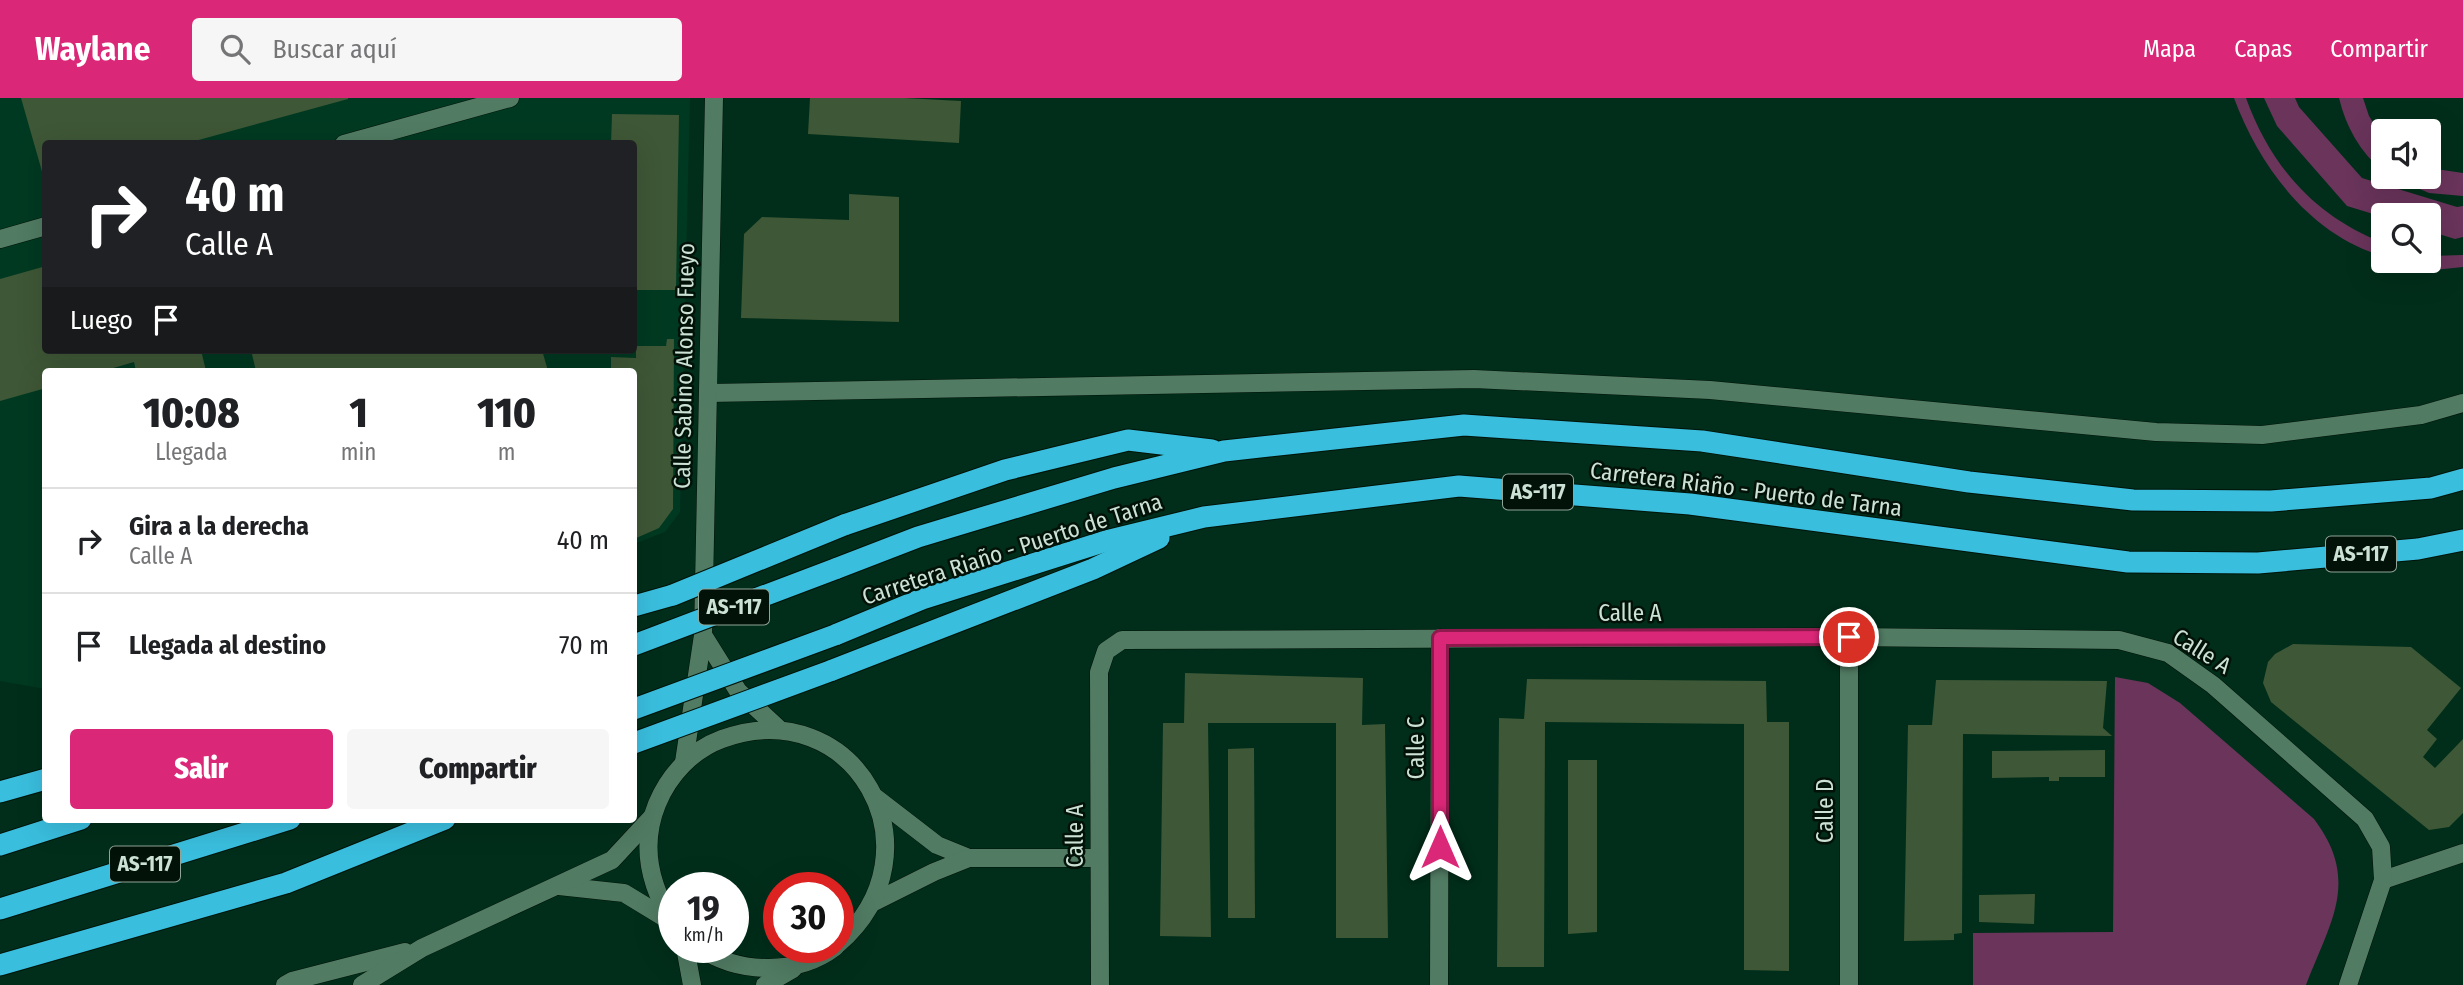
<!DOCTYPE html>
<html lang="es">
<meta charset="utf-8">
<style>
:root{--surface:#fff;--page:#f6f6f6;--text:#202124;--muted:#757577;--line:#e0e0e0;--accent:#db2777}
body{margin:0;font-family:"Fira Sans Condensed",sans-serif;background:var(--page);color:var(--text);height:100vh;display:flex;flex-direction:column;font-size:26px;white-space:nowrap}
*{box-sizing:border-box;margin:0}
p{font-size:23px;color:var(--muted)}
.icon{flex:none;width:38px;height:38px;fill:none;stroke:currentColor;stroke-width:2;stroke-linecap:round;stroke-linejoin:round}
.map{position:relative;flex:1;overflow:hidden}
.sheet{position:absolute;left:42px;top:270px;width:595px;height:455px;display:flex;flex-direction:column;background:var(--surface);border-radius:7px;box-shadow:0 7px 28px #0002}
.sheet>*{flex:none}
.top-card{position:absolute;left:42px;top:42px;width:595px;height:214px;border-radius:7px;box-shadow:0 7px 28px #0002;background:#202124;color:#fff;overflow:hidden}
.tools{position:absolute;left:2371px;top:21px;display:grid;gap:14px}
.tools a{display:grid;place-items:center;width:70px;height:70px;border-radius:7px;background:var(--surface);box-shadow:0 7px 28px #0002;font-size:35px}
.speed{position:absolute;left:658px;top:774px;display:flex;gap:14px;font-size:35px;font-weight:700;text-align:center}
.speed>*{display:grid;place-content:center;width:91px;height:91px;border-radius:50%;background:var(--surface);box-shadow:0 7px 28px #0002;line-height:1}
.speed small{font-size:18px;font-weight:400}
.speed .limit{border:10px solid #d22;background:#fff;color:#111}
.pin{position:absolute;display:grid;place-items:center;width:60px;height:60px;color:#fff;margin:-30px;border:4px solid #fff;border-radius:50%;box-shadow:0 2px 7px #0007}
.me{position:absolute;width:77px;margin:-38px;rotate:0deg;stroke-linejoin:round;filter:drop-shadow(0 0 5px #0008)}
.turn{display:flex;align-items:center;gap:24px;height:147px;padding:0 28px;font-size:32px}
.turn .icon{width:91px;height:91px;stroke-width:2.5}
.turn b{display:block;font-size:49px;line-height:60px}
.then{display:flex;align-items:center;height:66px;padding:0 28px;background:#0003;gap:14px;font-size:26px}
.eta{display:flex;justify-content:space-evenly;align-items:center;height:119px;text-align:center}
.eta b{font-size:42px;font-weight:800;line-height:49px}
.button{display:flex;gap:14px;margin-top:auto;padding:14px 28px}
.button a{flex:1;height:80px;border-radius:7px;background:var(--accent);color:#fff;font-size:28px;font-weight:800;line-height:80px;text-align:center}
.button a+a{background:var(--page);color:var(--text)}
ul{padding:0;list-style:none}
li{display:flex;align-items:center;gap:21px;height:105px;padding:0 28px;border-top:2px solid var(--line)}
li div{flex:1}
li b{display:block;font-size:26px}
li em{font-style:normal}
header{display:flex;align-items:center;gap:42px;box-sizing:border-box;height:98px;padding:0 35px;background:var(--accent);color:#fff}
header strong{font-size:33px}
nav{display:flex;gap:38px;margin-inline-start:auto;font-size:24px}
.search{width:490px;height:63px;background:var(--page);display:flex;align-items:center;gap:18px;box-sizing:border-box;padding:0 24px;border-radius:7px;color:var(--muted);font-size:26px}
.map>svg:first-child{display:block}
.built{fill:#003921;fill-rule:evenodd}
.green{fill:#6a345b}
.building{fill:#3e5736}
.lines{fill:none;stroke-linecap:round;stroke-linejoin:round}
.minor-casing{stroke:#011308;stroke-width:19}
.highway-casing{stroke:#011308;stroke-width:23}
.minor{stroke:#517b63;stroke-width:18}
.highway{stroke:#3abede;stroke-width:21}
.highway-bridge-casing{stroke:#011308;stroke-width:23;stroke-linecap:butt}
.highway-bridge{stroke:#3abede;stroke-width:21}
.route-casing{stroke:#8e194d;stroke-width:18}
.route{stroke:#db2777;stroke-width:12}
.labels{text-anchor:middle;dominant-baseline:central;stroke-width:5;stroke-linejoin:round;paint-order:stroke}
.shield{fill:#031209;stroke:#90a497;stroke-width:2}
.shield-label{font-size:21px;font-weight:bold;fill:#cce2d4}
.street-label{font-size:23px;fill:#cce2d4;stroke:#031209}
</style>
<header>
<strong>Waylane</strong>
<div class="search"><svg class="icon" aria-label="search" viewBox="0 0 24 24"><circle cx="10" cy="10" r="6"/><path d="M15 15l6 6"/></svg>Buscar aquí</div>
<nav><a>Mapa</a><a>Capas</a><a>Compartir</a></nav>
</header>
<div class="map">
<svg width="2463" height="887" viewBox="0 0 2463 887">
<rect width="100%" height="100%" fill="#012e1a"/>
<path class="built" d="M 0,0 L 690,0 L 680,414 L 665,434 L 634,446 L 634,273 L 46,273 L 45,591 L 0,583 ZM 46,46 L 634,46 L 634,252 L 46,252 Z"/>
<g class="green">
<path d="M 2234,0 L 2246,0 C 2271,69 2315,118 2383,145 L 2383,158 C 2310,137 2259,68 2234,0 Z"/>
<path d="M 2264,0 L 2295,0 L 2299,9 L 2362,80 L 2457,109 L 2463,108 L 2463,139 L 2455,141 L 2429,133 L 2429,117 L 2383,119 L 2347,108 L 2277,28 Z"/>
<path d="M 2339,0 L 2363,0 L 2369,18 L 2383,40 L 2383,73 C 2360,54 2346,29 2339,0 Z"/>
<path d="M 2429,70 L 2463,75 L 2463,98 L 2429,95 L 2392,79 L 2429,79 Z"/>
<path d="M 2463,157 L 2463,169 L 2434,172 L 2402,163 L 2429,163 L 2429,158 Z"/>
<path d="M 2115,579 L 2148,585 L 2180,605 L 2314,721 C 2361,783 2330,824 2306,887 L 1973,887 L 1973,835 L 2113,834 Z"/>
</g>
<g class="building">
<path d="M 21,0 L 348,0 L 348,1 L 184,46 L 46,46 L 45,84 Z"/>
<path d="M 810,0 L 904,0 L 961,3 L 959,45 L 808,36 Z"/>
<path d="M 612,16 L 679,17 L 676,192 L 634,192 L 634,46 L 611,46 Z"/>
<path d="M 849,96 L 899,99 L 899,224 L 741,220 L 744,136 L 762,119 L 849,122 Z"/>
<path d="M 46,168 L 46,252 L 201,252 L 206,273 L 136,273 L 134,264 L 103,273 L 46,273 L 46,290 L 0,303 L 0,181 Z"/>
<path d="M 667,241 L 674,241 L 673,411 L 659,430 L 634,441 L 634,273 L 611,273 L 611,259 L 636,260 L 636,248 L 666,248 Z"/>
<path d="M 251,252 L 542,252 L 548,273 L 256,273 Z"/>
<path d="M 2293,546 L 2411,549 L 2461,590 L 2427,632 L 2437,641 L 2423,659 L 2435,670 L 2463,641 L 2463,715 L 2449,729 L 2429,732 L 2271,604 L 2263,585 L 2268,564 L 2275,556 Z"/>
<path d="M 1185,575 L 1363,580 L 1362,627 L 1385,626 L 1388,840 L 1336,840 L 1336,625 L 1208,625 L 1211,839 L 1160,838 L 1163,625 L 1184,625 Z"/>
<path d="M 1527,581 L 1766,583 L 1767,624 L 1789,624 L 1789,873 L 1744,872 L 1744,626 L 1545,624 L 1544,869 L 1497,869 L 1499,620 L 1524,621 Z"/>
<path d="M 1936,582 L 2107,583 L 2103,630 L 2112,638 L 1963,636 L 1962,835 L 1954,836 L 1954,842 L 1904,843 L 1908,627 L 1932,627 Z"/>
<path d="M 1254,650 L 1255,820 L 1228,820 L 1228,651 Z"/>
<path d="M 2105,652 L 2105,679 L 2059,679 L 2059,683 L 2049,683 L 2049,679 L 1992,680 L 1992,653 Z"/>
<path d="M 1568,662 L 1597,662 L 1597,834 L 1568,836 Z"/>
<path d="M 2035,796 L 2034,826 L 1979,824 L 1979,797 Z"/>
</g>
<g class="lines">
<g class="minor-casing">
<g id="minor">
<path d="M 344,46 L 510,0"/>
<path d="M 0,141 L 46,128"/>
<path d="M 709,295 L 1474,281 L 1710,292 L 2156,334 L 2262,337 L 2421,317 L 2463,305"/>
<path d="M 703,537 L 738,593 L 779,631"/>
<path d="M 684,664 L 703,537 L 714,0"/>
<path d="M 876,700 L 937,747 L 969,760"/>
<path d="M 2383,782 L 2463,755"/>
<path d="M 559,788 L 624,795 L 670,823"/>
<path d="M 874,804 L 934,774 L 969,760 L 1099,760"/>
<path d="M 674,826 C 650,789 640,748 657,706 C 669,677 692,652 722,641 C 854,593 945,753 838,846"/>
<path d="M 685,849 L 692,887"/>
<path d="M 699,849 C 737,876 797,878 835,849"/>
<path d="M 285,887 L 292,883 L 405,854"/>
<path d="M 362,887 L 422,850 L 612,762 L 651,720"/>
<path d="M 765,887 L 793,871"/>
<path d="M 1100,887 L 1099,574 L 1106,553 L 1122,542 L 1849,539 L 2119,542 L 2168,555 L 2213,587 L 2365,721 L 2381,749 L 2383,782 L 2348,887"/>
<path d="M 1439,887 L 1440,540"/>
<path d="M 1849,887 L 1849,539"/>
</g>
</g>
<g class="highway-casing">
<g id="highway">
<path d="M 844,427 L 1005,372 L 1128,342 L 1212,352"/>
<path d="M 835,471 L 918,439 L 1114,380 L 1224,353 L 1464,327 L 1702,343 L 1969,384 L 2133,402 L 2271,403 L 2431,390 L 2463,381"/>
<path d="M 634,508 L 673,497"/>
<path d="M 835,537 L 922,501 L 1106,443 L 1204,419 L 1459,388 L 1690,406 L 2128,464 L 2258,465 L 2418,451 L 2463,442"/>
<path d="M 830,573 L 1093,471 L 1159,440"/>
<path d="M 0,694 L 46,681"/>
<path d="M 0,747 L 81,721"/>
<path d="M 0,811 L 290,721"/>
<path d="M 0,867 L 286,785 L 445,721"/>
</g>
</g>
<use href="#minor" class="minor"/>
<use href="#highway" class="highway"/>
<g class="highway-bridge-casing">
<g id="highway-bridge">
<path d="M 673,497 L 844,427"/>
<path d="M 634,547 L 835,471"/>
<path d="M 634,611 L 835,537"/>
<path d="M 634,645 L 830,573"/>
</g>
</g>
<use href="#highway-bridge" class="highway-bridge"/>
</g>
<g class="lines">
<g class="route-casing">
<path id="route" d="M 1440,749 L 1440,540 L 1849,539"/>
</g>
<use href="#route" class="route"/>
</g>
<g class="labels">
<g class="shield">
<rect x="1503" y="376.5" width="70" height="35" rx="5"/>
<rect x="2326" y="438.5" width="70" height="35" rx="5"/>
<rect x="699" y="491.5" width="70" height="35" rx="5"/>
<rect x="110" y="748.5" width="70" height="35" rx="5"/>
</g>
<g class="shield-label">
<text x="1538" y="394">AS-117</text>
<text x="2361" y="456">AS-117</text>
<text x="734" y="509">AS-117</text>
<text x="145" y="766">AS-117</text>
</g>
<g class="street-label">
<text transform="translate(684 268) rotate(-89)">Calle Sabino Alonso Fueyo</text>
<text transform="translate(1746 391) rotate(7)">Carretera Riaño - Puerto de Tarna</text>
<text transform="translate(1012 451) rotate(-18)">Carretera Riaño - Puerto de Tarna</text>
<text x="1630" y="515">Calle A</text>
<text transform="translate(2202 553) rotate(32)">Calle A</text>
<text transform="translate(1416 650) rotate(-90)">Calle C</text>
<text transform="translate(1825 713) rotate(-90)">Calle D</text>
<text transform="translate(1075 738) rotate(-90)">Calle A</text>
</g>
</g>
</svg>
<div class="tools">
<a><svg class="icon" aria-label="sound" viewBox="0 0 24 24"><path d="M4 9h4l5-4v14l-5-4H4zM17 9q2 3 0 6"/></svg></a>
<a><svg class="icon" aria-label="search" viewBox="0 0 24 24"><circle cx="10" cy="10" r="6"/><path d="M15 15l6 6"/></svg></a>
</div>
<div class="speed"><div>19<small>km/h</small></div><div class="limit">30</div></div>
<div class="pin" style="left:1849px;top:539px;background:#d93025"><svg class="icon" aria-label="arrive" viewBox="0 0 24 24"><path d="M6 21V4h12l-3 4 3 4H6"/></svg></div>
<svg class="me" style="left:1440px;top:749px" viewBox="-20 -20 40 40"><path d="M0-17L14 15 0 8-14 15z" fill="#db2777" stroke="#fff" stroke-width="4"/></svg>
<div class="top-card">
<div class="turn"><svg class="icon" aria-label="right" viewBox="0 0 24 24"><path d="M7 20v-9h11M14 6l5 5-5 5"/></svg><div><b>40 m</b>Calle A</div></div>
<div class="then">Luego<svg class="icon" aria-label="arrive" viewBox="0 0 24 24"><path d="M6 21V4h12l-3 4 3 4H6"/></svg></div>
</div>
<section class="sheet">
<div class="eta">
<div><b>10:08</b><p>Llegada</p></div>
<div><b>1</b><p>min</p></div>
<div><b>110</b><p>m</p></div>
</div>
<ul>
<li><svg class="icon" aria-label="right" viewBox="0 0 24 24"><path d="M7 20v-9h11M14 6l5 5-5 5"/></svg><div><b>Gira a la derecha</b><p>Calle A</p></div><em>40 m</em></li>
<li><svg class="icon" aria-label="arrive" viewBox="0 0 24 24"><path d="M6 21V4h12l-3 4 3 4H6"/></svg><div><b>Llegada al destino</b></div><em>70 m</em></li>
</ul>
<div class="button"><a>Salir</a><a>Compartir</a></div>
</section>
</div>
